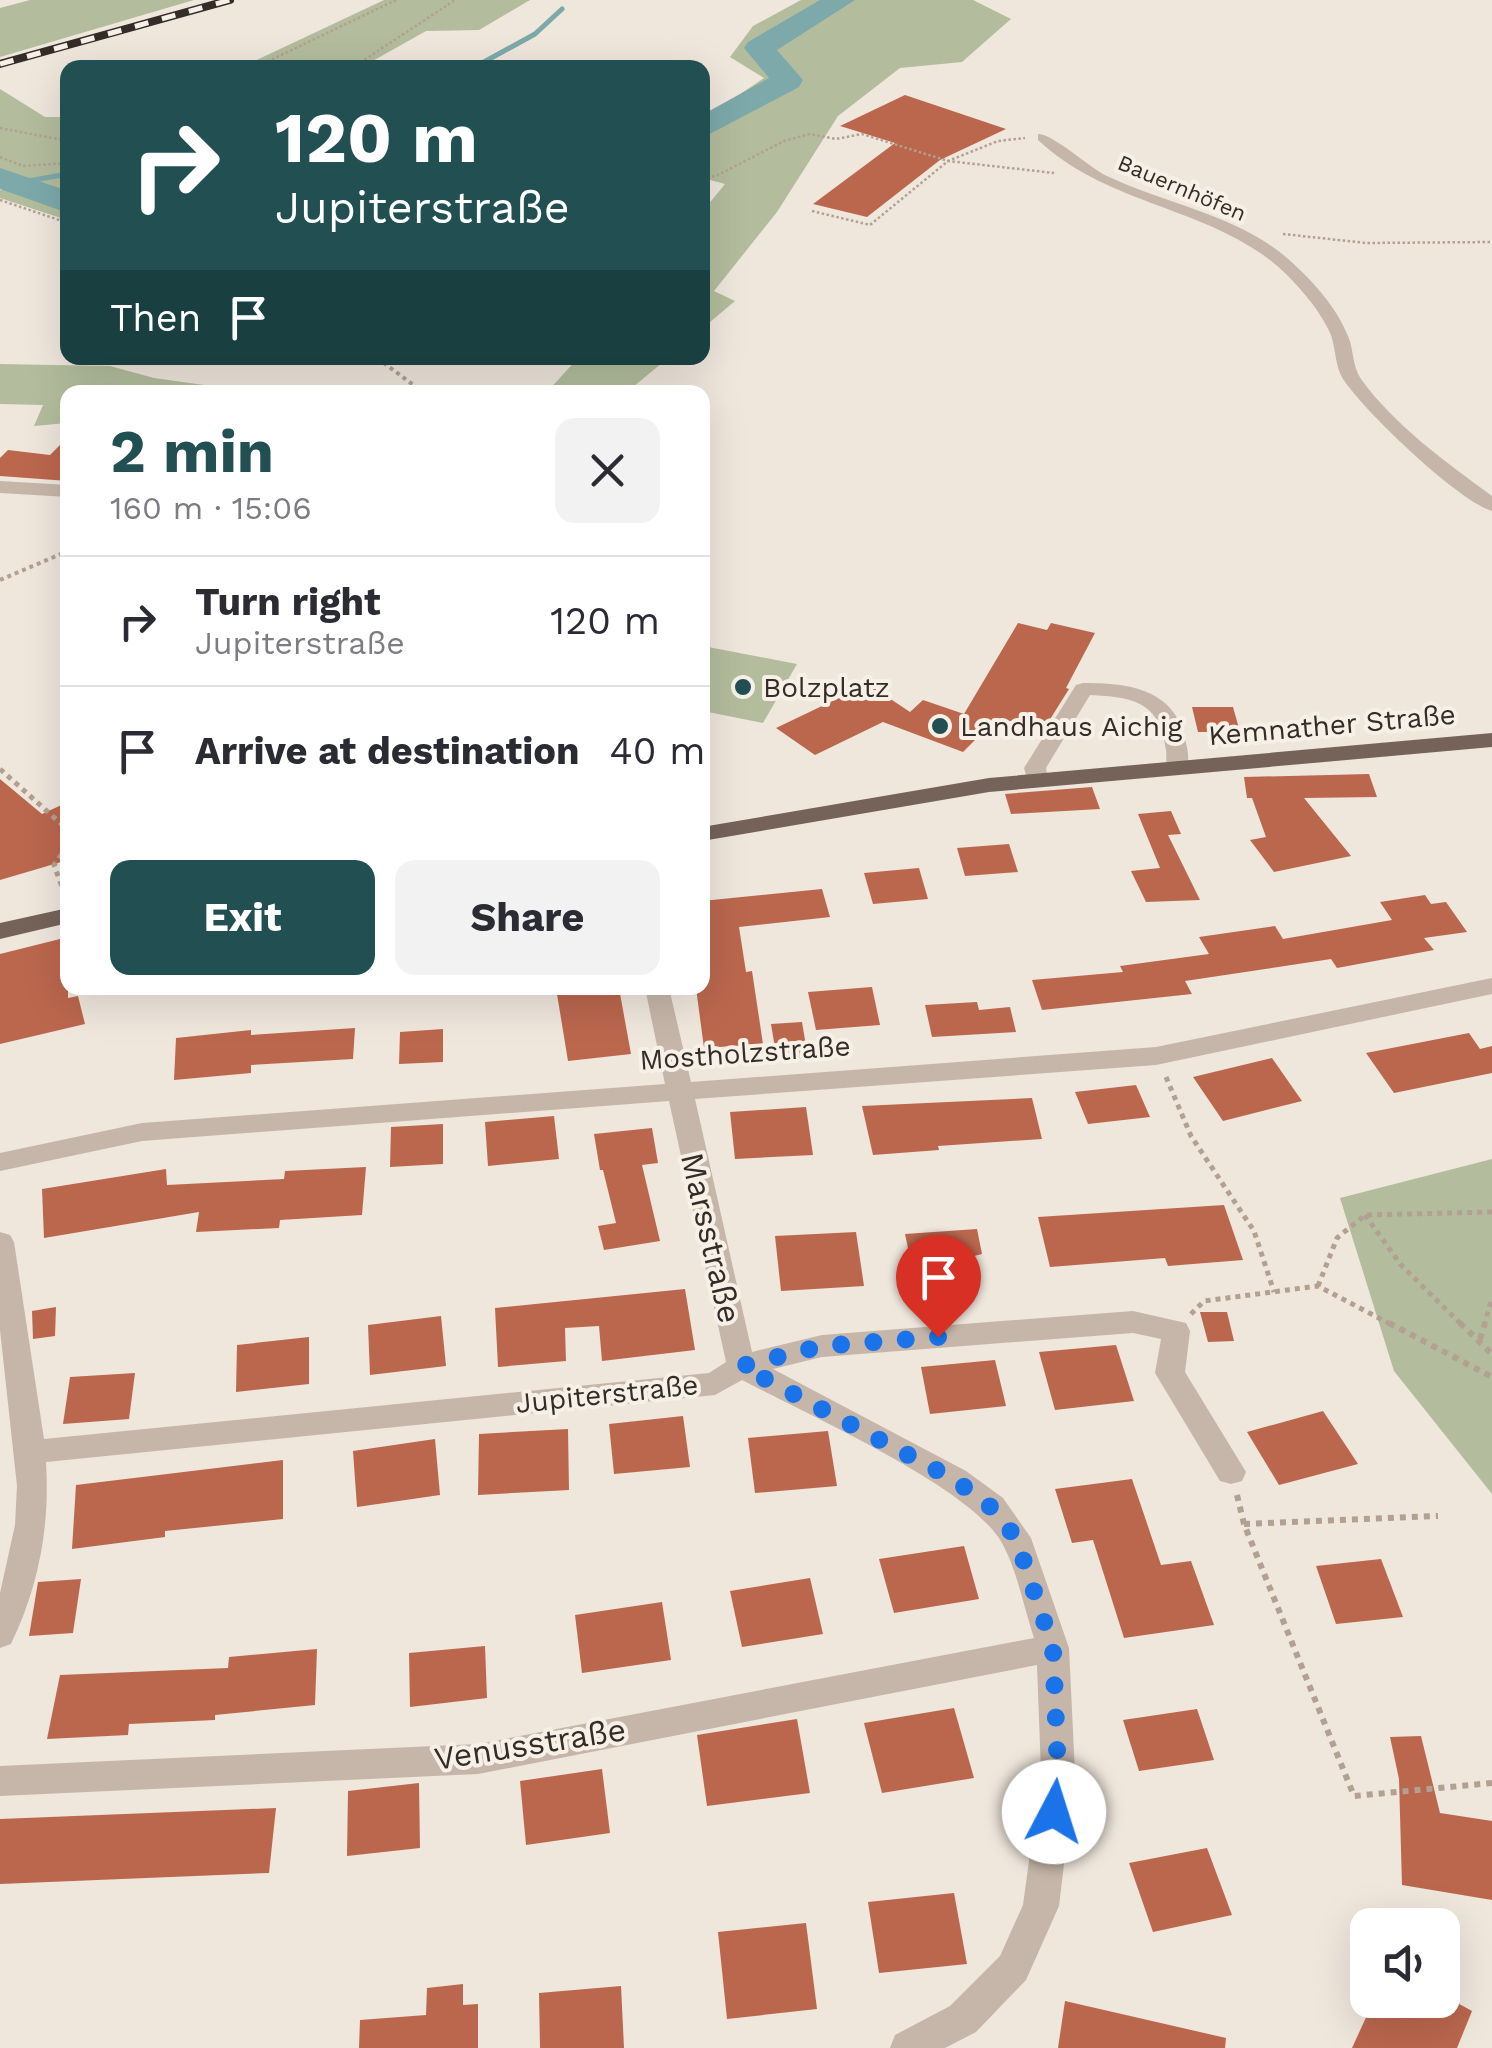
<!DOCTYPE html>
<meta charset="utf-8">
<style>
:root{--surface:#fff;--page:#f2f2f3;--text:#2b2b33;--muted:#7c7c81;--line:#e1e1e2;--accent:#214f52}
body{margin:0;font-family:"Work Sans",sans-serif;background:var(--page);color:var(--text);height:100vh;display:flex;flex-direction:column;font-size:38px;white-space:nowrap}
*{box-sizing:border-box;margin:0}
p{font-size:32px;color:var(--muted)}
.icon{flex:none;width:55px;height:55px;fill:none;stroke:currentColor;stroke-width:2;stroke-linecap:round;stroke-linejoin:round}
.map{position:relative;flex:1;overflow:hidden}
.drawer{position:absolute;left:60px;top:385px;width:650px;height:610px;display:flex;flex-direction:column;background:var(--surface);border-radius:20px;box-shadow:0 10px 40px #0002}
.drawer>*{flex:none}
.top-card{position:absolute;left:60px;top:60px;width:650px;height:305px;border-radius:20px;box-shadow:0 10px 40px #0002;background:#214f52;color:#fff;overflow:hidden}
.tools{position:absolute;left:1350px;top:1908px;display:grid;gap:20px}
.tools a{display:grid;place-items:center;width:110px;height:110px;border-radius:20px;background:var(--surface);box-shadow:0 10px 40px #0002;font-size:50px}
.pin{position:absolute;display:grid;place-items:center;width:85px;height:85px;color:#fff;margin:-102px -42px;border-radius:50% 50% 50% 0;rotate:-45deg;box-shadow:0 0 10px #0007}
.pin .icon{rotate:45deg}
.me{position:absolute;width:110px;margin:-55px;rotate:5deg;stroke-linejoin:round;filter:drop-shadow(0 0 8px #0008)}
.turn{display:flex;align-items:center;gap:35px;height:210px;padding:0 50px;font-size:45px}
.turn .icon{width:130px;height:130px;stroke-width:2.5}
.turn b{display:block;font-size:70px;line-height:85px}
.then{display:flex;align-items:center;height:95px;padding:0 50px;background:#0003;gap:20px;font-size:38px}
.round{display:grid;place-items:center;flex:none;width:105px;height:105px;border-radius:20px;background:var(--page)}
.overview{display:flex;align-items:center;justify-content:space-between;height:170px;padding:0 50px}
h1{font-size:60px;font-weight:700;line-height:75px;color:var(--accent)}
.action{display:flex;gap:20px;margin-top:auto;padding:20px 50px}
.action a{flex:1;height:115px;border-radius:20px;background:var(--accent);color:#fff;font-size:40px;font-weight:700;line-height:115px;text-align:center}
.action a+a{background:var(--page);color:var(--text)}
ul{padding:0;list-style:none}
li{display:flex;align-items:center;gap:30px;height:130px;padding:0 50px;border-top:2px solid var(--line)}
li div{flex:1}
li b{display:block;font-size:38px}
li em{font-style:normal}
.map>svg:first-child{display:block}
.green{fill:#b3bd9d}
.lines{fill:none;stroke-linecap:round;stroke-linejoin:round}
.stream{stroke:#7da9aa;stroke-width:5}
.river{fill:#7da9aa;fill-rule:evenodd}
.building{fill:#bb674e}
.path-far3{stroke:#b2a093;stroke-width:2.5;stroke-dasharray:2.5 2.5;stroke-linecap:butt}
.path-far2{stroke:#b2a093;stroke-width:4;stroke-dasharray:4 4;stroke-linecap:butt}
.path-far1{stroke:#b2a093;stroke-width:5;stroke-dasharray:5 5;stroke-linecap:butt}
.path{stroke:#b2a093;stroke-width:6;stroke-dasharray:6 6;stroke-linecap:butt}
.minor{fill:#c6b6a9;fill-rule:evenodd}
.major{fill:#75635a;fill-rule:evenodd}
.rail-casing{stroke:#342c28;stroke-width:8}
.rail{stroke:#f7f0e7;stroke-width:5;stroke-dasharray:14;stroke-linecap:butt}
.route{stroke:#1a73e8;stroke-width:18;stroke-dasharray:0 32.4}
.poi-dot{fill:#214f52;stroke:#f7f0e7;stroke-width:4}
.labels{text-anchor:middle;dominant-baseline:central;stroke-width:8;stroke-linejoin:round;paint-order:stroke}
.far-street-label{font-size:22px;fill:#342c28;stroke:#f7f0e7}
.poi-label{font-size:28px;fill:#342c28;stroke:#f7f0e7;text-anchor:start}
.street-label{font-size:28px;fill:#342c28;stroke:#f7f0e7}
.near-street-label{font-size:32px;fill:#342c28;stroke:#f7f0e7}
</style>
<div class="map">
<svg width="1492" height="2048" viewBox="0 0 1492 2048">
<rect width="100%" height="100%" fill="#efe6dc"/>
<g class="green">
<path d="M 30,0 L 194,0 L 0,57 L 0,8 Z"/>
<path d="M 384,0 L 530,0 L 479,30 L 426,31 L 362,67 L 242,67 Z"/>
<path d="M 801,0 L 973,0 L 1011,19 L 962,62 L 900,68 L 838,116 L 777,212 L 714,291 L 735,301 L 703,328 L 703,211 L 725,184 L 703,178 L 703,119 L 764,78 L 730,57 L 753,26 Z"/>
<path d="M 0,89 L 45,117 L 67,117 L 67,172 L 0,188 Z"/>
<path d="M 67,175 L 67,220 L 0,198 L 0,190 Z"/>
<path d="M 578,358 L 668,358 L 627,392 L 547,392 Z"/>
<path d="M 0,364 L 110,366 L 154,378 L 254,392 L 68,392 L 67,423 L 34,426 L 43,405 L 0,404 Z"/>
<path d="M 703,646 L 797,664 L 763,723 L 703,711 Z"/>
<path d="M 1492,1159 L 1492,1494 L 1394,1371 L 1340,1198 Z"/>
</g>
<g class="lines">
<g class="stream">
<path d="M 473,68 L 535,34 L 562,9"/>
<path d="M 16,183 L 68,174"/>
</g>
<g class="river">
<path d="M 820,0 L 855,0 L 777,50 L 803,80 L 799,87 L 702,138 L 702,115 L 769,78 L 744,48 L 748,42 Z"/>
<path d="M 0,168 L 68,191 L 68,213 L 0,189 Z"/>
</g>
</g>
<g class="building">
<path d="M 905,95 L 1006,129 L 940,160 L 867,217 L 813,204 L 895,143 L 840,126 Z"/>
<path d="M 68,437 L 68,481 L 0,476 L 0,458 L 8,450 L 50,455 Z"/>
<path d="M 1018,623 L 1047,630 L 1051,623 L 1095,633 L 1066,688 L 1069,689 L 1044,729 L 997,718 L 963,752 L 883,722 L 815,755 L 776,728 L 868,684 L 910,712 L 923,700 L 964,714 Z"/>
<path d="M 1192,707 L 1233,707 L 1240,732 L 1198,732 Z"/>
<path d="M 1369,774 L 1377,797 L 1304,798 L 1351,856 L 1274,872 L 1250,840 L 1266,837 L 1252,798 L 1247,798 L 1244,777 Z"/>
<path d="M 0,779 L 42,814 L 68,802 L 68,860 L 0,880 Z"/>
<path d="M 1092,787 L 1100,809 L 1011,814 L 1005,794 Z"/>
<path d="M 1171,811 L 1181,834 L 1168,835 L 1200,900 L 1146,902 L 1131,871 L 1160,868 L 1138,814 Z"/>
<path d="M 1009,844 L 1018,872 L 965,876 L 957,848 Z"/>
<path d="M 919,868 L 928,899 L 873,904 L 864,873 Z"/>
<path d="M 822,889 L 830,917 L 739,927 L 746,972 L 752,971 L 763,1044 L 704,1048 L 696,988 L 702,988 L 702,901 Z"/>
<path d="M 1425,895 L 1431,904 L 1446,902 L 1467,932 L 1424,938 L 1434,950 L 1337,968 L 1331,959 L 1185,981 L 1192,994 L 1042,1010 L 1032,980 L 1123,972 L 1120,966 L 1209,954 L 1199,937 L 1275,926 L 1283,939 L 1392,920 L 1380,902 Z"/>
<path d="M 68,937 L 68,998 L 78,996 L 85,1024 L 0,1044 L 0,954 Z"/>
<path d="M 872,987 L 880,1025 L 816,1030 L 808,992 Z"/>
<path d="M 556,988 L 619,988 L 631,1054 L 568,1061 Z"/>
<path d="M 977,1002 L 979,1010 L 1010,1007 L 1016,1032 L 932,1037 L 925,1005 Z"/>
<path d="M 802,1022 L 808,1058 L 777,1060 L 771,1024 Z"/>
<path d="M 355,1028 L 353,1059 L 251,1065 L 251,1073 L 174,1080 L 176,1038 L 251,1030 L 251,1035 Z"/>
<path d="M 443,1029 L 443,1062 L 399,1064 L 400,1032 Z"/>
<path d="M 1469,1033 L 1480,1049 L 1492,1046 L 1492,1073 L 1394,1093 L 1366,1053 Z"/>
<path d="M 1272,1058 L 1302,1101 L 1223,1121 L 1193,1077 Z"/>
<path d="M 1136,1085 L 1150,1117 L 1088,1124 L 1075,1092 Z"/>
<path d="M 1032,1098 L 1042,1139 L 938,1146 L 939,1150 L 873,1155 L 862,1106 Z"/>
<path d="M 806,1107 L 813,1155 L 735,1159 L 730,1112 Z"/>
<path d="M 554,1116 L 559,1159 L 488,1166 L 485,1122 Z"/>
<path d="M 443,1124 L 443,1164 L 390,1167 L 391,1127 Z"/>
<path d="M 652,1128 L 658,1163 L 642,1165 L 660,1241 L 604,1250 L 598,1226 L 616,1223 L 603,1170 L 600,1170 L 594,1134 Z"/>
<path d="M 366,1167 L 362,1215 L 280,1220 L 279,1228 L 196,1232 L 199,1212 L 44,1238 L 42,1189 L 166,1169 L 167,1185 L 284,1179 L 285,1171 Z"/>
<path d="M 1224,1205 L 1243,1260 L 1168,1266 L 1165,1258 L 1050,1267 L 1038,1217 Z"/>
<path d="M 977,1229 L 982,1254 L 970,1257 L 976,1282 L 916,1286 L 905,1234 Z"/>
<path d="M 856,1232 L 864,1286 L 781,1291 L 775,1236 Z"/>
<path d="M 685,1289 L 695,1350 L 602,1361 L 599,1326 L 565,1328 L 566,1361 L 498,1367 L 495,1308 Z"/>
<path d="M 56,1307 L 55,1336 L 33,1339 L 32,1311 Z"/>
<path d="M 1200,1312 L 1227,1312 L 1234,1341 L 1208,1342 Z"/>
<path d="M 441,1316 L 446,1366 L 370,1375 L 368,1325 Z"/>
<path d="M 309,1337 L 309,1384 L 236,1392 L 237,1345 Z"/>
<path d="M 1116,1345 L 1134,1401 L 1055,1410 L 1039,1352 Z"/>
<path d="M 995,1360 L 1006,1406 L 930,1414 L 921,1367 Z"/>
<path d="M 135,1373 L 129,1419 L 63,1424 L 70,1377 Z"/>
<path d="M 1323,1411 L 1358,1464 L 1279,1485 L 1247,1432 Z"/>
<path d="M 683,1416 L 690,1467 L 614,1474 L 609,1424 Z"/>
<path d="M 568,1429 L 569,1490 L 478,1495 L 479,1434 Z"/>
<path d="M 828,1431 L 837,1486 L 755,1493 L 748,1438 Z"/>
<path d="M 435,1439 L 440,1495 L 357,1507 L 353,1451 Z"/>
<path d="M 283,1460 L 283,1519 L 165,1531 L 165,1537 L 72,1549 L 76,1485 Z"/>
<path d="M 1132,1479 L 1161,1565 L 1191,1561 L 1214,1625 L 1124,1638 L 1093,1540 L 1072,1543 L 1055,1489 Z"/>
<path d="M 964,1546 L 979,1599 L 894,1613 L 879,1559 Z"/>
<path d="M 1381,1559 L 1403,1617 L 1336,1624 L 1316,1566 Z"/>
<path d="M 810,1578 L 823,1634 L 742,1647 L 730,1591 Z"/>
<path d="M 81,1579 L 73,1633 L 29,1636 L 38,1582 Z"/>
<path d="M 662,1602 L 671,1660 L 582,1673 L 575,1615 Z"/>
<path d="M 485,1646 L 487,1698 L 410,1707 L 409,1653 Z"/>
<path d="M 317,1649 L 315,1705 L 215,1715 L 215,1720 L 129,1724 L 128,1735 L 47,1739 L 60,1675 L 228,1668 L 229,1657 Z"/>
<path d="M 954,1708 L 974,1778 L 882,1793 L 864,1723 Z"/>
<path d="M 1197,1709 L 1214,1760 L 1139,1771 L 1123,1720 Z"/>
<path d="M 797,1719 L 810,1793 L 707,1806 L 697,1735 Z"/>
<path d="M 1421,1736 L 1440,1813 L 1492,1821 L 1492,1900 L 1402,1885 L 1399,1779 L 1390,1737 Z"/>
<path d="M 602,1769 L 610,1833 L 526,1845 L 520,1781 Z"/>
<path d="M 419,1783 L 420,1848 L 347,1856 L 348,1791 Z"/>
<path d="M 276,1808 L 269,1873 L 0,1884 L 0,1819 Z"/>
<path d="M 1207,1848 L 1232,1915 L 1153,1932 L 1129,1863 Z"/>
<path d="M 954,1893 L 967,1964 L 879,1973 L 868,1902 Z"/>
<path d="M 806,1923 L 817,2009 L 727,2019 L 718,1932 Z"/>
<path d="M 463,1984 L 463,2005 L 478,2004 L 478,2048 L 359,2048 L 360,2020 L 426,2015 L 427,1988 Z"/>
<path d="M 621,1986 L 624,2048 L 540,2048 L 539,1993 Z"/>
<path d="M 1374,2000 L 1452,2000 L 1472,2011 L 1457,2048 L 1352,2048 Z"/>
<path d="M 1065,2001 L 1226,2038 L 1225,2048 L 1058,2048 Z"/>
</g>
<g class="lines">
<g class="path-far3">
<path d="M 254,68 L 396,0"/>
<path d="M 352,68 L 455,0"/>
<path d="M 0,128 L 68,141"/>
<path d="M 0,157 L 23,166 L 68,163"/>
<path d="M 702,178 L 716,176 L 784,141 L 810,134 L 836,139 L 862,134 L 948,161 L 998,141 L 1025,138"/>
<path d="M 0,200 L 68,223"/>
<path d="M 812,211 L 870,225 L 948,161 L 1054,173"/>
<path d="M 1283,234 L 1366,243 L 1492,242"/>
</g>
<g class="path-far2">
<path d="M 377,358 L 423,392"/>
<path d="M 0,580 L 68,551"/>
</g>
<g class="path-far1">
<path d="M 0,769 L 68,830"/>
<path d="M 65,895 L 54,865 L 68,846"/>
<path d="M 1166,1077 L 1191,1136 L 1254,1231 L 1274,1292"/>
<path d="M 1365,1215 L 1401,1265 L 1463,1326"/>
<path d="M 1318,1286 L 1337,1238 L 1365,1215 L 1492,1212"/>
<path d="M 1191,1314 L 1204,1301 L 1318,1286 L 1394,1326"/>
<path d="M 1484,1326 L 1492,1298"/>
</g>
<g class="path">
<path d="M 1389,1323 L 1492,1377"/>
<path d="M 1460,1323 L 1492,1354"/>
<path d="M 1480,1339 L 1485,1323"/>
<path d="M 1237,1495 L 1244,1524 L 1354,1796 L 1492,1783"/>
<path d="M 1244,1524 L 1438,1516"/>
</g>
<g class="minor">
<path d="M 1038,134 C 1052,133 1090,168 1107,176 C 1166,204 1237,215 1287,258 C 1311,279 1336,306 1348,336 C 1354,350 1352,366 1361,379 C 1395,426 1446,462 1492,496 L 1492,511 C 1458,501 1364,411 1343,379 C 1335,366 1336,350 1331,335 C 1321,312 1303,291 1286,274 C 1217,207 1110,208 1038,140 Z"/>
<path d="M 0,481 L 68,485 L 68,497 L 0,493 Z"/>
<path d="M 1083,683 C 1126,683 1173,688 1184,736 C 1188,749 1191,761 1184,774 L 1168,774 C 1165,766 1167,759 1166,750 C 1160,702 1134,697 1090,695 L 1046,768 L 1048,781 L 1045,786 L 1029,786 L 1024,768 L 1076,685 Z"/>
<path d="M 1492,978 L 1492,994 L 1156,1065 L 695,1099 L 752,1352 L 822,1335 L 1133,1311 L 1186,1323 L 1190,1331 L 1185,1372 L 1246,1472 L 1242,1481 L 1231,1484 L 1220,1481 L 1155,1373 L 1161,1339 L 1133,1333 L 822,1357 L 773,1369 L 966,1471 L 1003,1498 L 1031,1538 L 1069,1648 L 1075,1773 L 1059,1906 L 1026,1980 L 976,2032 L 945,2048 L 890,2048 L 895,2035 L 950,2006 L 1000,1956 L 1023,1905 L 1041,1773 L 1037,1665 L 478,1774 L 0,1796 L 0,1766 L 478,1744 L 1034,1638 C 1024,1608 1017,1570 1002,1543 C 971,1487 804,1413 742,1380 L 715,1395 L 46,1462 C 50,1526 39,1586 11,1644 L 0,1648 L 0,1593 L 15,1525 L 17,1486 L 0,1330 L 0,1232 L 10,1235 L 14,1242 L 44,1439 L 709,1373 L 726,1362 L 669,1101 L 142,1141 L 0,1171 L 0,1153 L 142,1123 L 665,1084 L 645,988 L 669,988 L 691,1082 L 1156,1047 Z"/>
</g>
<g class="major">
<path d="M 1492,733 L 1492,747 L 989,792 L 702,841 L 702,827 L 989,778 Z"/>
<path d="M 68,908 L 68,923 L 0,939 L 0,923 Z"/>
</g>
<g class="rail-casing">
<path id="rail" d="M 0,64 L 230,0"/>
</g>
<use href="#rail" class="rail"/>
</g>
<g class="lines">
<path class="route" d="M 938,1337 L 822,1346 L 741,1366 L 955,1480 L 992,1508 L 1016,1538 L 1053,1648 L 1058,1773 L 1054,1812"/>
</g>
<g class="poi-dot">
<circle cx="743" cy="687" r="10"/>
<circle cx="940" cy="726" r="10"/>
</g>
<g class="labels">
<g class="far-street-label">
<text transform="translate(1182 188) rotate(23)">Bauernhöfen</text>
</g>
<g class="poi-label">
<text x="763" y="687">Bolzplatz</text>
<text x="960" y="726">Landhaus Aichig</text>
</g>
<g class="street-label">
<text transform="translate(1332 725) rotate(-5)">Kemnather Straße</text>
<text transform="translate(745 1053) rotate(-4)">Mostholzstraße</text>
<text transform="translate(607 1394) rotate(-6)">Jupiterstraße</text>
</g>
<g class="near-street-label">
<text transform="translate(711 1238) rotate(77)">Marsstraße</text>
<text transform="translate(530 1744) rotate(-9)">Venusstraße</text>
</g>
</g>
</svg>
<div class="tools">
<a><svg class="icon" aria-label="sound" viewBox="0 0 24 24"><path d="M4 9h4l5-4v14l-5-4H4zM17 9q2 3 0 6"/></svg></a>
</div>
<div class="pin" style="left:938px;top:1337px;background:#d93025"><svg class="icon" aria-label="arrive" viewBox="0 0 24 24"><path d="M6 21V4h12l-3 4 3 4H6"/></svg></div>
<svg class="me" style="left:1054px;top:1812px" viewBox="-20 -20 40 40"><circle r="19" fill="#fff"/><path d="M0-13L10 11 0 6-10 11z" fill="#1a73e8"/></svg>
<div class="top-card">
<div class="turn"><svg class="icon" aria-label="right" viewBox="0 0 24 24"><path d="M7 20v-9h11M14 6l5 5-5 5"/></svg><div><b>120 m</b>Jupiterstraße</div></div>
<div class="then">Then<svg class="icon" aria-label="arrive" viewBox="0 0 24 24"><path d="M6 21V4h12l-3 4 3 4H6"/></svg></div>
</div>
<section class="drawer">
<div class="overview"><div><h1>2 min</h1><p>160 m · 15:06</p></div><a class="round"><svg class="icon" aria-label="close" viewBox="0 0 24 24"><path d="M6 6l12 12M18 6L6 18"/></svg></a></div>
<ul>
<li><svg class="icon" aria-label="right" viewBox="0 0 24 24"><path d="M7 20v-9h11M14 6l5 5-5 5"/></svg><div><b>Turn right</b><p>Jupiterstraße</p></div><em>120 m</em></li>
<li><svg class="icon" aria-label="arrive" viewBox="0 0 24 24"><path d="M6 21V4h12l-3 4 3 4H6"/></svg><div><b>Arrive at destination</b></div><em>40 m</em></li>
</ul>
<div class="action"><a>Exit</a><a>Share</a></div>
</section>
</div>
